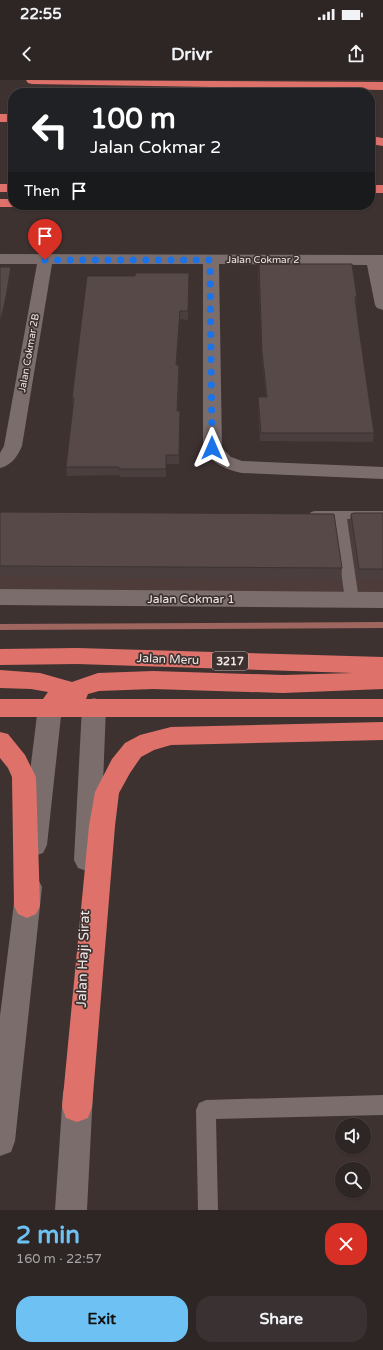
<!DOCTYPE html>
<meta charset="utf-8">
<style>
:root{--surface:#2e2625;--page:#3a3232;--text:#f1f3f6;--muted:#a7a5a7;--line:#494342;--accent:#6dc2f3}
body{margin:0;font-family:"Varela Round",sans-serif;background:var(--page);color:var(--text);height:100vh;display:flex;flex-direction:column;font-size:15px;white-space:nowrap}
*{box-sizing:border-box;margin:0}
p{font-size:13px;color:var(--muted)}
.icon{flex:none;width:22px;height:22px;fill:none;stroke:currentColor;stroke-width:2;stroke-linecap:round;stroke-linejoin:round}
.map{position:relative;height:1130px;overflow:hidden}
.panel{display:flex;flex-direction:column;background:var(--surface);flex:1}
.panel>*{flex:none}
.hud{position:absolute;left:8px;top:8px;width:367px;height:122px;border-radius:16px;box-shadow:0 1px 3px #0004,0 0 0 1px var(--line);background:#202124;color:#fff;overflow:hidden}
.fabs{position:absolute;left:335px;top:1038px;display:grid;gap:8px}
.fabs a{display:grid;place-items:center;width:36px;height:36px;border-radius:50%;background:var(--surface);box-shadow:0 1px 3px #0004,0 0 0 1px var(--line);font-size:20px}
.pin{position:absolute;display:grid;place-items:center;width:34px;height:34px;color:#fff;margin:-41px -17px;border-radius:50% 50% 50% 0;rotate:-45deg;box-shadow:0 0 4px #0007}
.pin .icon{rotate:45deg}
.me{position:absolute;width:44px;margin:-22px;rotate:0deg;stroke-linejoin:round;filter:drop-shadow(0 0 3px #0008)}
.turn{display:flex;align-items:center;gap:14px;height:84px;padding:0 16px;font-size:18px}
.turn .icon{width:52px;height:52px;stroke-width:2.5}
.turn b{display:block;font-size:28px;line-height:34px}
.then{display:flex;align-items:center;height:38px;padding:0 16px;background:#0003;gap:8px;font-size:15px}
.round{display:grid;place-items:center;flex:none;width:42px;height:42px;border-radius:16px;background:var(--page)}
.summary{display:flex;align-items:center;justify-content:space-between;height:68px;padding:0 16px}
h1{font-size:24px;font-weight:700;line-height:30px;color:var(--accent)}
.cta{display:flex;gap:8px;margin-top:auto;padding:8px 16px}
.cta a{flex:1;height:46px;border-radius:16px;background:var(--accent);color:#111;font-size:16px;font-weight:700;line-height:46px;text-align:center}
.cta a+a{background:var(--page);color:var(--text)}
.status{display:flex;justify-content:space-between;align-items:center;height:28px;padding:0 20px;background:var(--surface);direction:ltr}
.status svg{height:11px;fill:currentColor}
header{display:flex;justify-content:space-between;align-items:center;height:52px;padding:0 16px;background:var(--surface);font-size:18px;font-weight:700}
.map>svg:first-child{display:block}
.built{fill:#4e3c3a}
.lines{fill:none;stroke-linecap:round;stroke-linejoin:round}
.stream{fill:#9f655f;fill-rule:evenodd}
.lane{fill:#7b6d6c;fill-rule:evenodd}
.street{fill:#7b6d6c;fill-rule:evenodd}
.secondary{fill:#7b6d6c;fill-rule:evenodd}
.highway{fill:#de726a;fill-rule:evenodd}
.wall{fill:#4a3f3e}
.shaded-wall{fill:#3c3332}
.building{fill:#564948;stroke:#3c3332}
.route{stroke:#1a73e8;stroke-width:7;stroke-dasharray:0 12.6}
.labels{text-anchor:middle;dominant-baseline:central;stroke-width:3.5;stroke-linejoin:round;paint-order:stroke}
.far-street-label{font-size:10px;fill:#efe7e6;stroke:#3e3231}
.shield{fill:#3e3231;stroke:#bab1b0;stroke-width:1}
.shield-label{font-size:11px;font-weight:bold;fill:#efe7e6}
.street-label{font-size:12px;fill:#efe7e6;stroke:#3e3231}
.near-street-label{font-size:14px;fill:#efe7e6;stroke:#3e3231}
</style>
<div class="status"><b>22:55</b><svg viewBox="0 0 49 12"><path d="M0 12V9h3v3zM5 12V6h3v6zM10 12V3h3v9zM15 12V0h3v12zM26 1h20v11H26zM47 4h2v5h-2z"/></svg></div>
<header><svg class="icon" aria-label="back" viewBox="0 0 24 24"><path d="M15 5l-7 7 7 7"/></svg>Drivr<svg class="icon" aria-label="share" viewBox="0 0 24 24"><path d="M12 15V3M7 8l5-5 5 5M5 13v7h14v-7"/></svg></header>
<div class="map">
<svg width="383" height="1130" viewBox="0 0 383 1130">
<rect width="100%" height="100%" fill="#3e3231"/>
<path class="built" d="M 0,439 L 383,439 L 383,512 L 0,510 Z"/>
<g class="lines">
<path class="stream" d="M 383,542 L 383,548 L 0,550 L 0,544 Z"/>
<g class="lane">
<path d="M 315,431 L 383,431 L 383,439 L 347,439 L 359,520 L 357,523 L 352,525 L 347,523 L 345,520 L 334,439 L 311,438 L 309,435 L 311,432 Z"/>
<path d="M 383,1015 L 383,1035 L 216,1039 L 218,1130 L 198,1130 L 196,1030 L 199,1023 L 206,1020 Z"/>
</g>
<g class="street">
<path d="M 0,174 L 383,175 L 383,230 L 377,228 L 375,225 L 367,185 L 219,184 L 222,368 L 231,377 L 242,381 L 383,387 L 383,399 L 242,393 C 224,389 213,384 203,368 L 203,184 L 52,184 L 22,366 C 17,377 12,385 0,388 L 0,373 L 4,366 L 37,184 L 0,184 Z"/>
<path d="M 0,509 L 383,512 L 383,528 L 0,525 Z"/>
</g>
<g class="secondary">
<path d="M 50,618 L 58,621 L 62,627 L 47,765 L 43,773 L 34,776 L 25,773 L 21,765 L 38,627 L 42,621 Z"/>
<path d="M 94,618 L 102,621 L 106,627 L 100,780 L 96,788 L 87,791 L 78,788 L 74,780 L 82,627 L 86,621 Z"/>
<path d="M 29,795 L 38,799 L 42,807 L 15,1061 L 11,1072 L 0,1076 L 0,936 L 16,807 L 20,799 Z"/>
<path d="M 78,997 L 89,1001 L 93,1012 L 87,1130 L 55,1130 L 63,1012 L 67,1001 Z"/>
</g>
<g class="highway">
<path d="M 26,0 L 383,2 L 383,10 L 32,4 L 28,3 Z"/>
<rect x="0" y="34" width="13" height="8"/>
<path d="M 370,56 L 383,58 L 383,66 L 370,64 Z"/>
<rect x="0" y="104" width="13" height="8"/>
<rect x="370" y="105" width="13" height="8"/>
<path d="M 0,119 L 13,119 L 13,125 L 19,125 L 13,127 L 0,127 Z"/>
<path d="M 77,568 L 383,577 L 383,609 L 283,613 L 153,609 L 99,611 L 88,614 L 86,619 L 383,619 L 383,637 L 0,637 L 0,619 L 43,619 L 48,612 L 31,609 L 0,608 L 0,590 L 40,593 L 72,602 L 98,593 L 153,591 L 283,595 L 353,593 L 77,584 L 0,585 L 0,569 Z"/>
<path d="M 383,642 L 383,660 L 171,665 L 154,670 L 141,677 L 130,693 L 119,713 L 115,746 L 92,1027 L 88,1038 L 77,1042 L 66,1038 L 62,1027 L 89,746 L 95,712 L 112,679 L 125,663 L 140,655 L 171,647 Z"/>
<path d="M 0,652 L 8,654 L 25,675 L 36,697 L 40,826 L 36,834 L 27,838 L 18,834 L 14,826 L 12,697 L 8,688 L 0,678 Z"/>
</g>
</g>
<g class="wall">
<path d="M 259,184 L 357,217 L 356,225 L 358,242 L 374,353 L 373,362 L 260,361 L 258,325 L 258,317 L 266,317 L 262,280 L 258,191 Z"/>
<path d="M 189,193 L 188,240 L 180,239 L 177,285 L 179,293 L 178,331 L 180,331 L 179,384 L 166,384 L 166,397 L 120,397 L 119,395 L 67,396 L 66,387 L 73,326 L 72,318 L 135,196 Z"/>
<path d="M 0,432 L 342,488 L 341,499 L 0,497 Z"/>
<path d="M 383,433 L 383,500 L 357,499 L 349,445 L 351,434 Z"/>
</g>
<g class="shaded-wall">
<path d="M 11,187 L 12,195 L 7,225 L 0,256 L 0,243 Z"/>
<path d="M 180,231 L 180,239 L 176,293 L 176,285 Z"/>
</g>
<g class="building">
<path d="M 259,184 L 352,184 L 357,217 L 355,217 L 358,242 L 374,353 L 261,353 L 258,317 L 267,317 L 262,272 Z"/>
<path d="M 0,187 L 11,187 L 6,217 L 0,243 Z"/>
<path d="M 135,193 L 189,193 L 188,231 L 180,231 L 176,285 L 179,285 L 177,331 L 180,331 L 179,375 L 166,375 L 166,389 L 119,389 L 119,387 L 66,387 L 74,318 L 72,318 L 87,196 L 135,196 Z"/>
<path d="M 0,432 L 334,434 L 342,488 L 0,486 Z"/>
<path d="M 354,433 L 383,433 L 383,489 L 359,489 L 351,434 Z"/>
</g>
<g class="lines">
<path class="route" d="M 45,180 L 210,180 L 212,368"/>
</g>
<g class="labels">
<g class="far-street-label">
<text x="263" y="180">Jalan Cokmar 2</text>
<text transform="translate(29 273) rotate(-80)">Jalan Cokmar 2B</text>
</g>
<rect class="shield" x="212" y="572" width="36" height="18" rx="3"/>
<g class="shield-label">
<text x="230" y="581">3217</text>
</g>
<g class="street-label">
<text x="191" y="519">Jalan Cokmar 1</text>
<text transform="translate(168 579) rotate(2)">Jalan Meru</text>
</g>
<g class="near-street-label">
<text transform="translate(83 879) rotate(-88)">Jalan Haji Sirat</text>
</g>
</g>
</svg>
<div class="fabs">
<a><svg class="icon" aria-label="sound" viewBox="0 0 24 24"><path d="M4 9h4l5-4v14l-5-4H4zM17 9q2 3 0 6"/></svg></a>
<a><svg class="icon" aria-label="search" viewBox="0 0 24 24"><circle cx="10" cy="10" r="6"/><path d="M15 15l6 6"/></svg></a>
</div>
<div class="pin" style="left:45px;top:180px;background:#d93025"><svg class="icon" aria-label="arrive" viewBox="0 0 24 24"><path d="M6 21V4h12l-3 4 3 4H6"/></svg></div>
<svg class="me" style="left:212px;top:368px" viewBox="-20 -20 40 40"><path d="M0-17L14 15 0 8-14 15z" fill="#1a73e8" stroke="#fff" stroke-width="4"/></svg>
<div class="hud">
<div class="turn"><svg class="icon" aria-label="left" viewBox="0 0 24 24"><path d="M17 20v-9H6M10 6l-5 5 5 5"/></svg><div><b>100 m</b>Jalan Cokmar 2</div></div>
<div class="then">Then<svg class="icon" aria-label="arrive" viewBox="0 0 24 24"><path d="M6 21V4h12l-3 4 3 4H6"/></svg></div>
</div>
</div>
<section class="panel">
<div class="summary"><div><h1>2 min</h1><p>160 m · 22:57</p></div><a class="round" style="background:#d93025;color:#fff"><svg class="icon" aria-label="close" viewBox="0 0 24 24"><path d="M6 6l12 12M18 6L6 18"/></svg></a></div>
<div class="cta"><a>Exit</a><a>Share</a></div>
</section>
